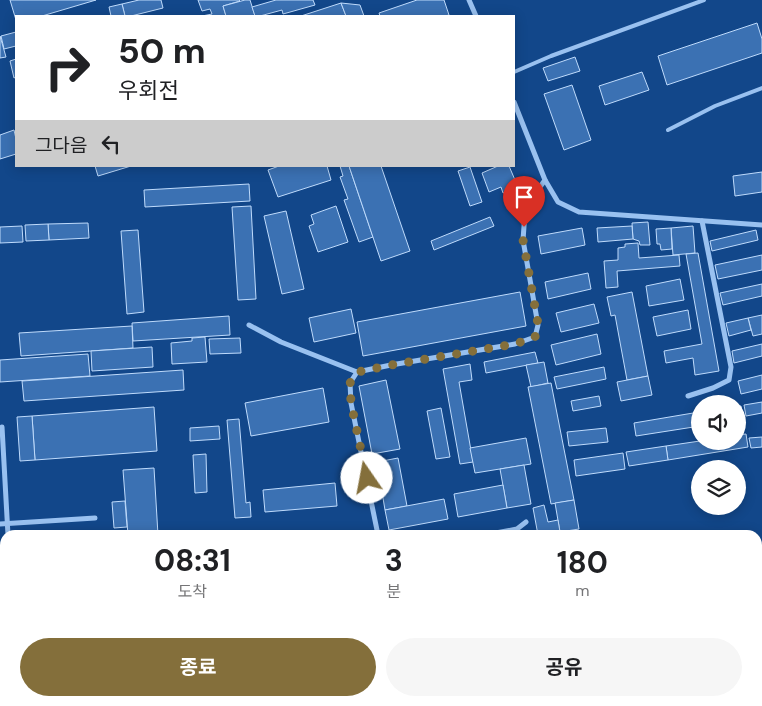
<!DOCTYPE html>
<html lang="ko">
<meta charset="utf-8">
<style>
:root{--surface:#fff;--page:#f6f6f6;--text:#202124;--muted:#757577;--accent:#846f3b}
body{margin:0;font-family:"DM Sans","Noto Sans KR",sans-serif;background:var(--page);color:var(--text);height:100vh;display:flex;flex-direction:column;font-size:19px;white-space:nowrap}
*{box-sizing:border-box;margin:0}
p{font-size:16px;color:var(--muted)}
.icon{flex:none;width:28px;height:28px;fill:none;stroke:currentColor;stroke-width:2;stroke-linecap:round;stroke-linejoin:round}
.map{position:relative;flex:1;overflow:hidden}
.drawer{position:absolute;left:0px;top:530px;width:762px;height:176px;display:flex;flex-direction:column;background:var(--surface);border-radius:15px 15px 0 0;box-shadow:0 2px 12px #0003}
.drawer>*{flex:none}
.banner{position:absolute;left:15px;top:15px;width:500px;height:152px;border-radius:0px;box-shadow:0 2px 12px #0003;background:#fff;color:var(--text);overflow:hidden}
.fabs{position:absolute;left:691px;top:395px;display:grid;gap:10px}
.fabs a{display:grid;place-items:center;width:55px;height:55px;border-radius:50%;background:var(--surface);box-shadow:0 2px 12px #0003;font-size:25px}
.pin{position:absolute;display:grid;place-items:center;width:42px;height:42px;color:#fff;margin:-51px -21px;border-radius:50% 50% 50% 0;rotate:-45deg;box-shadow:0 0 5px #0007}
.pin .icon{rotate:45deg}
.me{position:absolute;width:55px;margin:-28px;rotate:348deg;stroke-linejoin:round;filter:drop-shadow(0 0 4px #0008)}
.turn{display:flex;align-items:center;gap:18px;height:105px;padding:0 20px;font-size:22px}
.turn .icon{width:65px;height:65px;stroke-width:2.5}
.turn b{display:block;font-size:35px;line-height:42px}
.then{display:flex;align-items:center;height:48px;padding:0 20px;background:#0003;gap:10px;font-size:19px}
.eta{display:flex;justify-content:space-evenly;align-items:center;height:85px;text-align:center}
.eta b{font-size:30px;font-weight:700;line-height:35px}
.action{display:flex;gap:10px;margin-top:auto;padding:10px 20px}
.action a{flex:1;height:58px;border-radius:30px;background:var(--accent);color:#fff;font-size:20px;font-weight:700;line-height:58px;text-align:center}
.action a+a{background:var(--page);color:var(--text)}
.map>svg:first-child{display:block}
.building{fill:#3b71b3;stroke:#bfdbfc}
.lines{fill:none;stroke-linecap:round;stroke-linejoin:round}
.service{stroke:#99c1f0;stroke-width:4}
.minor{stroke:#99c1f0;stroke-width:5}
.route{stroke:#846f3b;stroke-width:9;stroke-dasharray:0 16.2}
</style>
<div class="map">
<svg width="762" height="706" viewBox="0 0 762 706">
<rect width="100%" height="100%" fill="#12478a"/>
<g class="building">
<path d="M 10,0 L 96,0 L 42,16 L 16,16 L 16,20 Z"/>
<path d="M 139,0 L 161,0 L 163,8 L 131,16 L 125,16 L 122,4 Z"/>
<path d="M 198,0 L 239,0 L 240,1 L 223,6 L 226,16 L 202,16 L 212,14 L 210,9 L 202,11 Z"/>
<path d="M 245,0 L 250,0 L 255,16 L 226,16 L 223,6 Z"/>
<path d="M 276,0 L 313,0 L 315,5 L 283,14 L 282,10 L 260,16 L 255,16 L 252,7 Z"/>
<path d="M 417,0 L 444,0 L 449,15 L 445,16 L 380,16 L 379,13 Z"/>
<path d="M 341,3 L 346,16 L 301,16 Z"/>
<path d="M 341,3 L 360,5 L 364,16 L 346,16 Z"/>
<path d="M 122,4 L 125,16 L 111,16 L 109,7 Z"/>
<path d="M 757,23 L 762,39 L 762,53 L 667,85 L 658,56 Z"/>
<path d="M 16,32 L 16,46 L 4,49 L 1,36 Z"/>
<path d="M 0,36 L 6,57 L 0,58 Z"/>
<path d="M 575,57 L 580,71 L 548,81 L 543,68 Z"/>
<path d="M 16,59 L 16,77 L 14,78 L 10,61 Z"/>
<path d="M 642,72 L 649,90 L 605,105 L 599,86 Z"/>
<path d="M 572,85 L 591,140 L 564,150 L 544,94 Z"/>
<path d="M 14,130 L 16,139 L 16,154 L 0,159 L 0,135 Z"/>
<path d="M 95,166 L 131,166 L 98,176 Z"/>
<path d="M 279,166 L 327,166 L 331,180 L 278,197 L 268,170 Z"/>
<path d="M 340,166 L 349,166 L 373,237 L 359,242 L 344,200 L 348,199 L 340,177 L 343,176 Z"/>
<path d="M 349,166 L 381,166 L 410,251 L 381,261 Z"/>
<path d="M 498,166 L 509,166 L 518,187 L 503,193 L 501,187 L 489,192 L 482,173 Z"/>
<path d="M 470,167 L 482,202 L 470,206 L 458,171 Z"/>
<path d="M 762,172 L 762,192 L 735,196 L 733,176 Z"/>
<path d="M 249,184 L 250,201 L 145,207 L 144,190 Z"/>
<path d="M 251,206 L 256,299 L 238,300 L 232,207 Z"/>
<path d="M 336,206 L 348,242 L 318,252 L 309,226 L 314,224 L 311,215 Z"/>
<path d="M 286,211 L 304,289 L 282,294 L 264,216 Z"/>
<path d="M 490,217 L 494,226 L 434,250 L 431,241 Z"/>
<path d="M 648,222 L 650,245 L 640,245 L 639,241 L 633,239 L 632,223 Z"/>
<path d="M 88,223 L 89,238 L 49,240 L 48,224 Z"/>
<path d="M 48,224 L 49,240 L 26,241 L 25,225 Z"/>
<path d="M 22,226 L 23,242 L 0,243 L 0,227 Z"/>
<path d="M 632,226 L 633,239 L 598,242 L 597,228 Z"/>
<path d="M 693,226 L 695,253 L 673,255 L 671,228 Z"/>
<path d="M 582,228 L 585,245 L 541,254 L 538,236 Z"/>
<path d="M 671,228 L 672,249 L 661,250 L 660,244 L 657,244 L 656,229 Z"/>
<path d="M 138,230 L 144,312 L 127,314 L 121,231 Z"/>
<path d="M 756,230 L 758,240 L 712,251 L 710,241 Z"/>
<path d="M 638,243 L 639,258 L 679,255 L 680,266 L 617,271 L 618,287 L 606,288 L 604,261 L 618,260 L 618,248 L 625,247 L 625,244 Z"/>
<path d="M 698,253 L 719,371 L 695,375 L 693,358 L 666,363 L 664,351 L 702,344 L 686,254 Z"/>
<path d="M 762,255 L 762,270 L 718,279 L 715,265 Z"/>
<path d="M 588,273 L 591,289 L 548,299 L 545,282 Z"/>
<path d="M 680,279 L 684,300 L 649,306 L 646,286 Z"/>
<path d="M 762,284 L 762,296 L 723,305 L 720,293 Z"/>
<path d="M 520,292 L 526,326 L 363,356 L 357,322 Z"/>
<path d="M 632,292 L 648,376 L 627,380 L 615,315 L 611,316 L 607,297 Z"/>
<path d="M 594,304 L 599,323 L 561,332 L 556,313 Z"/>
<path d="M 351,309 L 356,333 L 314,342 L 309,318 Z"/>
<path d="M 688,310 L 691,329 L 657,336 L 653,317 Z"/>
<path d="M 762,315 L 762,334 L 753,336 L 748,318 Z"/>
<path d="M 229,316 L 230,335 L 133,341 L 132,323 Z"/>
<path d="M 748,318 L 751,330 L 729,336 L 726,323 Z"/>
<path d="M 132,326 L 133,348 L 21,356 L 19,333 Z"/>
<path d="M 597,334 L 601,354 L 556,365 L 551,345 Z"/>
<path d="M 205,337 L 207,362 L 172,364 L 171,343 L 192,341 L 192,338 Z"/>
<path d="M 240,338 L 241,353 L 210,354 L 209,339 Z"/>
<path d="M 762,344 L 762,356 L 734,363 L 732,351 Z"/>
<path d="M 152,347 L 153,367 L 92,371 L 91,351 Z"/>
<path d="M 535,352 L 538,363 L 486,373 L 484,362 Z"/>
<path d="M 88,354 L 90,376 L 0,382 L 0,360 Z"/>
<path d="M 544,362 L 548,383 L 531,387 L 526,365 Z"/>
<path d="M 470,364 L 472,380 L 459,382 L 473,462 L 460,464 L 443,369 Z"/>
<path d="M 604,367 L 606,379 L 557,389 L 554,377 Z"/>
<path d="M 183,370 L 184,390 L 24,401 L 22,381 Z"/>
<path d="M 762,375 L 762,389 L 741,394 L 738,381 Z"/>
<path d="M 648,376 L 652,395 L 621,401 L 617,382 Z"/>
<path d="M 386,380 L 400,449 L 372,454 L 359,386 Z"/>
<path d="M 551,383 L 574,500 L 551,504 L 528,387 Z"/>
<path d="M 323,388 L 329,422 L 251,436 L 245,403 Z"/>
<path d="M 599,396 L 601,406 L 573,411 L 571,401 Z"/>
<path d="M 762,402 L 762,413 L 746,416 L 744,405 Z"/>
<path d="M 738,406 L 741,406 L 744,421 L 738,422 Z"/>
<path d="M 154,407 L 157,451 L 35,460 L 32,416 Z"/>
<path d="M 441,408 L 450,457 L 436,459 L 427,411 Z"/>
<path d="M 699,412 L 700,426 L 636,436 L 634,423 Z"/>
<path d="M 32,416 L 35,460 L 20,461 L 17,417 Z"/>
<path d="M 239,419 L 246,503 L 250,502 L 251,517 L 235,518 L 227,420 Z"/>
<path d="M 219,426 L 220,439 L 190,441 L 190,428 Z"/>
<path d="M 606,428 L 608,442 L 569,446 L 567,432 Z"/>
<path d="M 746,434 L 748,447 L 668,460 L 666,446 L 700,441 L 738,441 L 738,435 Z"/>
<path d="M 762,437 L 762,447 L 751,448 L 749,438 Z"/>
<path d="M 526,438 L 531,464 L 475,473 L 470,448 Z"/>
<path d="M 666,446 L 668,460 L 629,466 L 626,452 Z"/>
<path d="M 623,453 L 625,469 L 576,476 L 574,460 Z"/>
<path d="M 206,454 L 207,492 L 195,493 L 193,455 Z"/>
<path d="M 398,458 L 407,506 L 385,510 L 377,462 Z"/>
<path d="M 524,465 L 531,504 L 507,508 L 500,469 Z"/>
<path d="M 154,468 L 158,535 L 128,535 L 123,470 Z"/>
<path d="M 335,483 L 337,506 L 265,512 L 263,490 Z"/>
<path d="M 503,485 L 507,508 L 458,517 L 454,494 Z"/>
<path d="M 444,499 L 448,519 L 389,530 L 385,510 Z"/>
<path d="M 574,500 L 579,529 L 560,532 L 555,503 Z"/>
<path d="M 125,501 L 127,527 L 114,528 L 112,502 Z"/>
<path d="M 544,505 L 548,522 L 558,520 L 560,532 L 546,535 L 538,535 L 533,508 Z"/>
<path d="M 360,531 L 360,535 L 346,535 L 345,533 Z"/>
<path d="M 5,672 L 5,695 L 0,695 L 0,673 Z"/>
<path d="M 0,695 L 5,695 L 5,701 L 15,701 L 15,703 L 0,704 Z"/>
<path d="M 45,701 L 57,701 L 58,706 L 46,706 Z"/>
<path d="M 122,701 L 190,701 L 190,703 L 178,704 L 179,706 L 123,706 Z"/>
<path d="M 233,701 L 248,701 L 248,706 L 234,706 Z"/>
<path d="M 551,701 L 561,701 L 561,705 L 586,705 L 586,706 L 551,706 Z"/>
</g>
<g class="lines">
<g class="service">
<path d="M 514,72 L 551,56 L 704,0"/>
<path d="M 668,130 L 715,106 L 762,88"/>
<path d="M 220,701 L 221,706"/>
<path d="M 480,701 L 480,705"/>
</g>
<g class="minor">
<path d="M 469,0 L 476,16"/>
<path d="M 514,102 L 545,180 L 558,202 L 579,212 L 762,225"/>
<path d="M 249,325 L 281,342 L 357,372"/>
<path d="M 688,396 L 713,388 L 729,380 L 731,367 L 702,221"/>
<path d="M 2,427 L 8,535"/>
<path d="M 0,524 L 95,518"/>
<path d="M 378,535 L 351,403 L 350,383 L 357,372 L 391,365 L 515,344 L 535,337 L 538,325 L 523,240 L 525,213 L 529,202 L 545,180"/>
<path d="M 485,535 L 517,529 L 526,522"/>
<path d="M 0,662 L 5,661"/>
<path d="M 401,706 L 405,703 L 405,701"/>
</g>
</g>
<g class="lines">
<path class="route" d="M 367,478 L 351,403 L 350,383 L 358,372 L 391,365 L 515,344 L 535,337 L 538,324 L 523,240 L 524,227"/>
</g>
</svg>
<div class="fabs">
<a><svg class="icon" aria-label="sound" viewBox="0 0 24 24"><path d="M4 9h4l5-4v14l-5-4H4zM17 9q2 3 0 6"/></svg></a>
<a><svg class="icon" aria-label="layers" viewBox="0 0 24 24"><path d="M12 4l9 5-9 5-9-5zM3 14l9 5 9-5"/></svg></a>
</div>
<div class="pin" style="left:524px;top:227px;background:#d93025"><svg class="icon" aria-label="arrive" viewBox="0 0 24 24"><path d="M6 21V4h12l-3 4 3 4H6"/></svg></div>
<svg class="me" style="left:367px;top:478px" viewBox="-20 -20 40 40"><circle r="19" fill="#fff"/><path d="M0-13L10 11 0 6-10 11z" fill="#846f3b"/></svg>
<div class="banner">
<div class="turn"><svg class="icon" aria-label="right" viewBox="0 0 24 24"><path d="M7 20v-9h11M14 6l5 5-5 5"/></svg><div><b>50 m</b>우회전</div></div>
<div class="then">그다음<svg class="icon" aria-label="left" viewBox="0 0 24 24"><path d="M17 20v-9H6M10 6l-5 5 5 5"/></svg></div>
</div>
<section class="drawer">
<div class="eta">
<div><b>08:31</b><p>도착</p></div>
<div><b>3</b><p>분</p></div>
<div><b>180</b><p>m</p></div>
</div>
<div class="action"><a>종료</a><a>공유</a></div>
</section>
</div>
